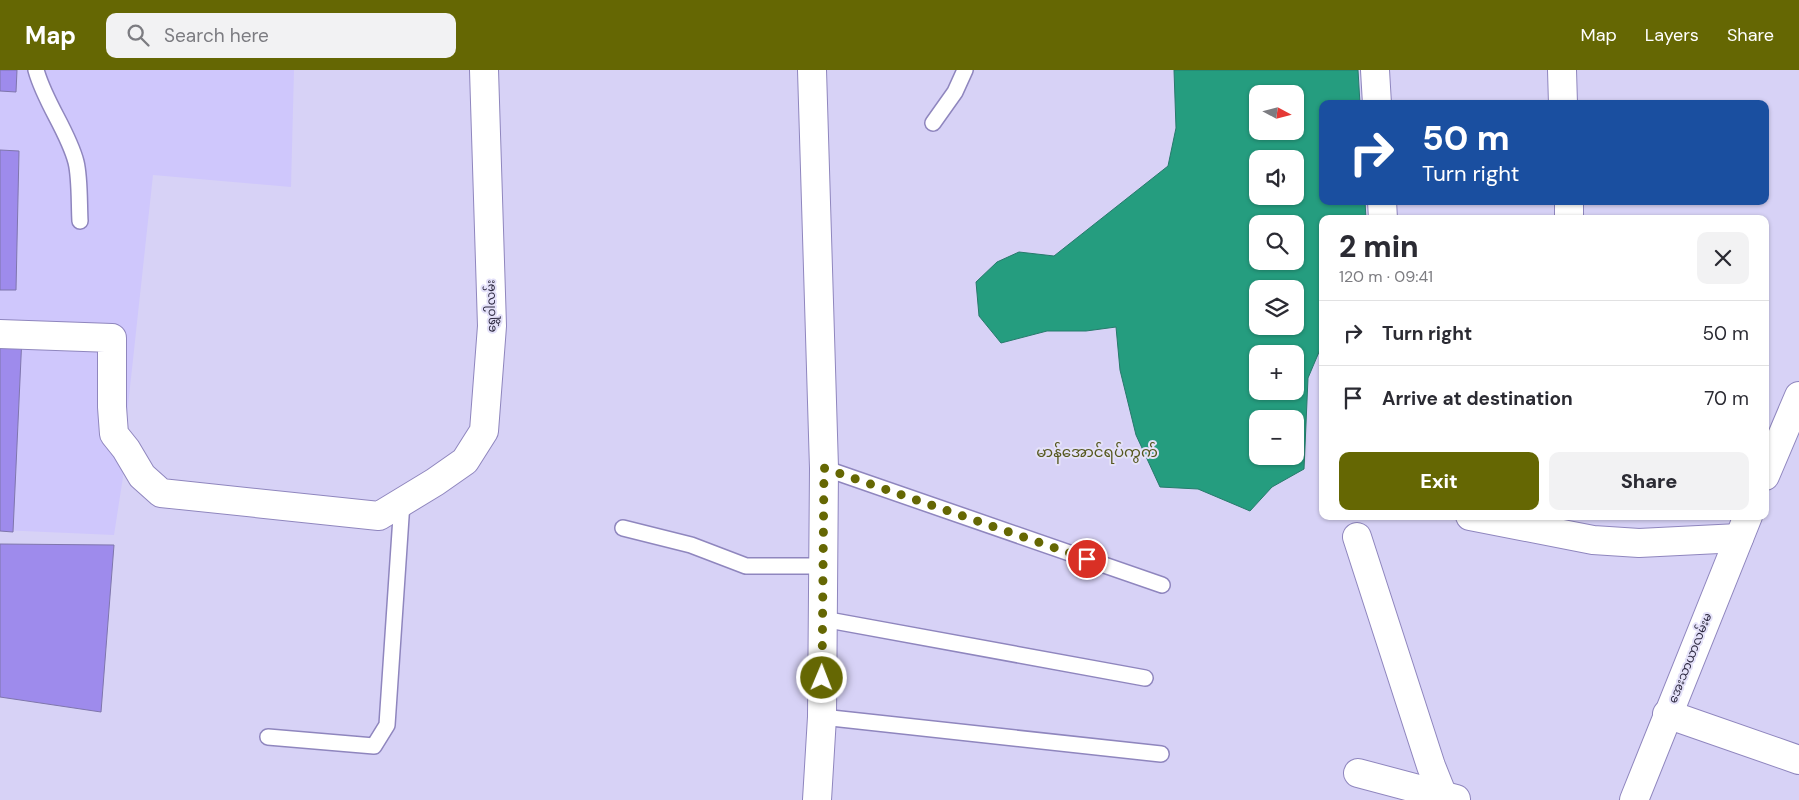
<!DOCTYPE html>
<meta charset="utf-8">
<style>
:root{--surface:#fff;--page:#f2f2f3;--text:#2b2b33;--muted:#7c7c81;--line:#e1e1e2;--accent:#656703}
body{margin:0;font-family:"DM Sans","Noto Sans Myanmar",sans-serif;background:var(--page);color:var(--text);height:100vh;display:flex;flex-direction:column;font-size:19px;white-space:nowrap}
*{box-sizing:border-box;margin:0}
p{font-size:16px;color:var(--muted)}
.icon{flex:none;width:28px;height:28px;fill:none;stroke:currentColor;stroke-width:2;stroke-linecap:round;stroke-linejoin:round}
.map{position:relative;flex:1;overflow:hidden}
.sheet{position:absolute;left:1319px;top:145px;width:450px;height:305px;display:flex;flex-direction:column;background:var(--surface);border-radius:10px;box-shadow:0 1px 4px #0004}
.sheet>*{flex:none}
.banner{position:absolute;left:1319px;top:30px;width:450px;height:105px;border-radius:10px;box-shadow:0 1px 4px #0004;background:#1a4fa0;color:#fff;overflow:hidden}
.needle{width:32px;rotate:97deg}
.tools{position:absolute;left:1249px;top:15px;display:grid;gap:10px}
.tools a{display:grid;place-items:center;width:55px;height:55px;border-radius:10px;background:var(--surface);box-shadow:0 1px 4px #0004;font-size:25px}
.pin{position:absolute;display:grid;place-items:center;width:42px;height:42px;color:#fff;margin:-21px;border:2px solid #fff;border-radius:50%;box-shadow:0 1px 5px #0007}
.me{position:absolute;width:55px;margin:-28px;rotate:1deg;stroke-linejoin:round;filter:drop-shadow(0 0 4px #0008)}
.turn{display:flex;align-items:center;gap:18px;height:105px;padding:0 20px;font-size:22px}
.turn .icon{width:65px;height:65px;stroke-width:2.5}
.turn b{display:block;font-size:35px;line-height:42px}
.round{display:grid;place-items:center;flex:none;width:52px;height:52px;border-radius:10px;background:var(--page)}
.overview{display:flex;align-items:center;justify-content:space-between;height:85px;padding:0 20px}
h1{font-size:30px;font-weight:800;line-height:38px}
.button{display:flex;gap:10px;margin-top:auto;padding:10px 20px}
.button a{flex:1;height:58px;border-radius:10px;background:var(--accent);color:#fff;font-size:20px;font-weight:800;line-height:58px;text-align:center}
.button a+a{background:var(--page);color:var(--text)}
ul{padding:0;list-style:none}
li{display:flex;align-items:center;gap:15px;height:65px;padding:0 20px;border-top:1px solid var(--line)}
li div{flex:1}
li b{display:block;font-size:19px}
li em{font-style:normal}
header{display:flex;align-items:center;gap:30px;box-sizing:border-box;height:70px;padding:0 25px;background:var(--accent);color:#fff}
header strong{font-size:24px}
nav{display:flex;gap:28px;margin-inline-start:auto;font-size:18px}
.search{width:350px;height:45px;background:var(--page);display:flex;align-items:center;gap:12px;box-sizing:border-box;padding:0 18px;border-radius:10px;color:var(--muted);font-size:19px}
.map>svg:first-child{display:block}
.built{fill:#cfc7fc}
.water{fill:#259d7f;stroke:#277a6c;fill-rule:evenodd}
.building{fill:#9e8bec;stroke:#7f76ac}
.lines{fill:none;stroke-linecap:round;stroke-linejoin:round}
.lane-casing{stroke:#8f86be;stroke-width:18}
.street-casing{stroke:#8f86be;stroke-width:30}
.lane{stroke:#fff;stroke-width:15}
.street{stroke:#fff;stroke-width:28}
.route{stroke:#656703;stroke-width:9;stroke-dasharray:0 16.2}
.labels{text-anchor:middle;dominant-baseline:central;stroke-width:4;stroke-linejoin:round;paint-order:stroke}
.street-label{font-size:12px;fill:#2d2940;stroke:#e4e1f9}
.quarter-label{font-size:15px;fill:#55571d;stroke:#e4e1f9}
</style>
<header>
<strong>Map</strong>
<div class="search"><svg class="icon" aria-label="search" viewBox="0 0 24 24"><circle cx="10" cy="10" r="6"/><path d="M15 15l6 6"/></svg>Search here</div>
<nav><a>Map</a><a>Layers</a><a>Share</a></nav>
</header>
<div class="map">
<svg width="1799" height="730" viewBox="0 0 1799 730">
<rect width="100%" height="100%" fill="#d7d2f6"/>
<path class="built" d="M 0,0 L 294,0 L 291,117 L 153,105 L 122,391 L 123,407 L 114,465 L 0,460 Z"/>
<path class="water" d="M 1174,0 L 1358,0 L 1360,34 L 1322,34 L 1322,131 L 1365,131 L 1366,149 L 1322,149 L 1322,275 L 1308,308 L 1304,399 L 1272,417 L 1250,441 L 1198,419 L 1160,417 L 1136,365 L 1120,300 L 1116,257 L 1086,261 L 1047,261 L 1001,273 L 979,246 L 976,212 L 997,192 L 1019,182 L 1054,186 L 1168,96 L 1176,58 ZM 1258,24 L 1295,24 L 1295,61 L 1258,61 ZM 1258,89 L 1295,89 L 1295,126 L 1258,126 ZM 1258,154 L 1295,154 L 1295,191 L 1258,191 ZM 1258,219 L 1295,219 L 1295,256 L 1258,256 ZM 1258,284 L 1295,284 L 1295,321 L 1258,321 ZM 1258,349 L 1295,349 L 1295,386 L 1258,386 Z"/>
<g class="building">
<path d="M 0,0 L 17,0 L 16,22 L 0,21 Z"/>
<path d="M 0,80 L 19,81 L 16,220 L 0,220 Z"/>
<path d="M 0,265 L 22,266 L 13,462 L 0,461 Z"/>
<path d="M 0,474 L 114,475 L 101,642 L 0,627 Z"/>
</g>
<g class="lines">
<g class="lane-casing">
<g id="lane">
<path d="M 36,0 C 45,33 68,61 76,92 C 80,108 79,134 80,151"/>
<path d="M 933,53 L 955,22 L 965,0"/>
<path d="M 824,398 L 1162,515"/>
<path d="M 623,458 L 691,475 L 746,496 L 823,496"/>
<path d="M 823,549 L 1145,608"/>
<path d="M 822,647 L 1161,684"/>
<path d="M 268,667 L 374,676 L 387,655 L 402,432"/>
</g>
</g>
<g class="street-casing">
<g id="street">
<path d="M 812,0 L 824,398 L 822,647 L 817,730"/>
<path d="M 1375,0 L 1377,34"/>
<path d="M 1562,0 L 1563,34"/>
<path d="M 1382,131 L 1383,149"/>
<path d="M 1569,131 L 1569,149"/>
<path d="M 0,264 L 112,268 L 112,337 L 114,364 L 126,379 L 142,406 L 161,423 L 379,446 L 435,412 L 465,391 L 484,361 L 492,256 L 484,0"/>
<path d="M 1765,406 L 1799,326"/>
<path d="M 1470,446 L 1593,470 L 1639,473 L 1739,468"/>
<path d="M 1357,467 L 1431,696 L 1443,726"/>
<path d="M 1667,644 L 1799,690"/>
<path d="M 1358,703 L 1456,729"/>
<path d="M 1634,730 L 1748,446"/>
</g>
</g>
<use href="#lane" class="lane"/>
<use href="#street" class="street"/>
</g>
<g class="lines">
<path class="route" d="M 822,608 L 824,398 L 1087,489"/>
</g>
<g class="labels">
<g class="street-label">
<text transform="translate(491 236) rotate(-91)">ရွှေဝါလမ်း</text>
<text transform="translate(1690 588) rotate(-68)">အေးသာယာလမ်းမ</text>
</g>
<g class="quarter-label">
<text x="1097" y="382">မာန်အောင်ရပ်ကွက်</text>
</g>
</g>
</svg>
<div class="tools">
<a><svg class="needle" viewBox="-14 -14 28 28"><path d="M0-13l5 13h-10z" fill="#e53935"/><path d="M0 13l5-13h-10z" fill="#7c7c81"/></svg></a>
<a><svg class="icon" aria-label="sound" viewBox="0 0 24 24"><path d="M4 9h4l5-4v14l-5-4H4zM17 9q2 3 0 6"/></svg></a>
<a><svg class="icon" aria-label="search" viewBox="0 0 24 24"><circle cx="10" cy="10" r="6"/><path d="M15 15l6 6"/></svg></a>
<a><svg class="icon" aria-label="layers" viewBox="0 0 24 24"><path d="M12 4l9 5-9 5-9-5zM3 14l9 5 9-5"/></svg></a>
<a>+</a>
<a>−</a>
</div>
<div class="pin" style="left:1087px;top:489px;background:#d93025"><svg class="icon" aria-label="arrive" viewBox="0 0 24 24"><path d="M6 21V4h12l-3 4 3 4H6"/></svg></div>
<svg class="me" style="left:822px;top:608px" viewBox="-20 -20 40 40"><circle r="17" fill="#656703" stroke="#fff" stroke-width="3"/><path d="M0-11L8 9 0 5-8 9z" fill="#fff"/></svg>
<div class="banner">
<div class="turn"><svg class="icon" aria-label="right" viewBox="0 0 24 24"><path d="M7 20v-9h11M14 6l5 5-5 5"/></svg><div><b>50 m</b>Turn right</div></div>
</div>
<section class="sheet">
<div class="overview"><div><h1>2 min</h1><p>120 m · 09:41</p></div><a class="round"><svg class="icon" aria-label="close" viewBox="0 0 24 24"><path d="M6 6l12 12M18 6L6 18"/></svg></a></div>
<ul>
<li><svg class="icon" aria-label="right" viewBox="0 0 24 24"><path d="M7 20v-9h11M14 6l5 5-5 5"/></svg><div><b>Turn right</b></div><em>50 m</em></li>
<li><svg class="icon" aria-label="arrive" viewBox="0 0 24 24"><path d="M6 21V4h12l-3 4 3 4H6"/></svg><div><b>Arrive at destination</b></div><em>70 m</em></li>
</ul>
<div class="button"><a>Exit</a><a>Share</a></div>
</section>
</div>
